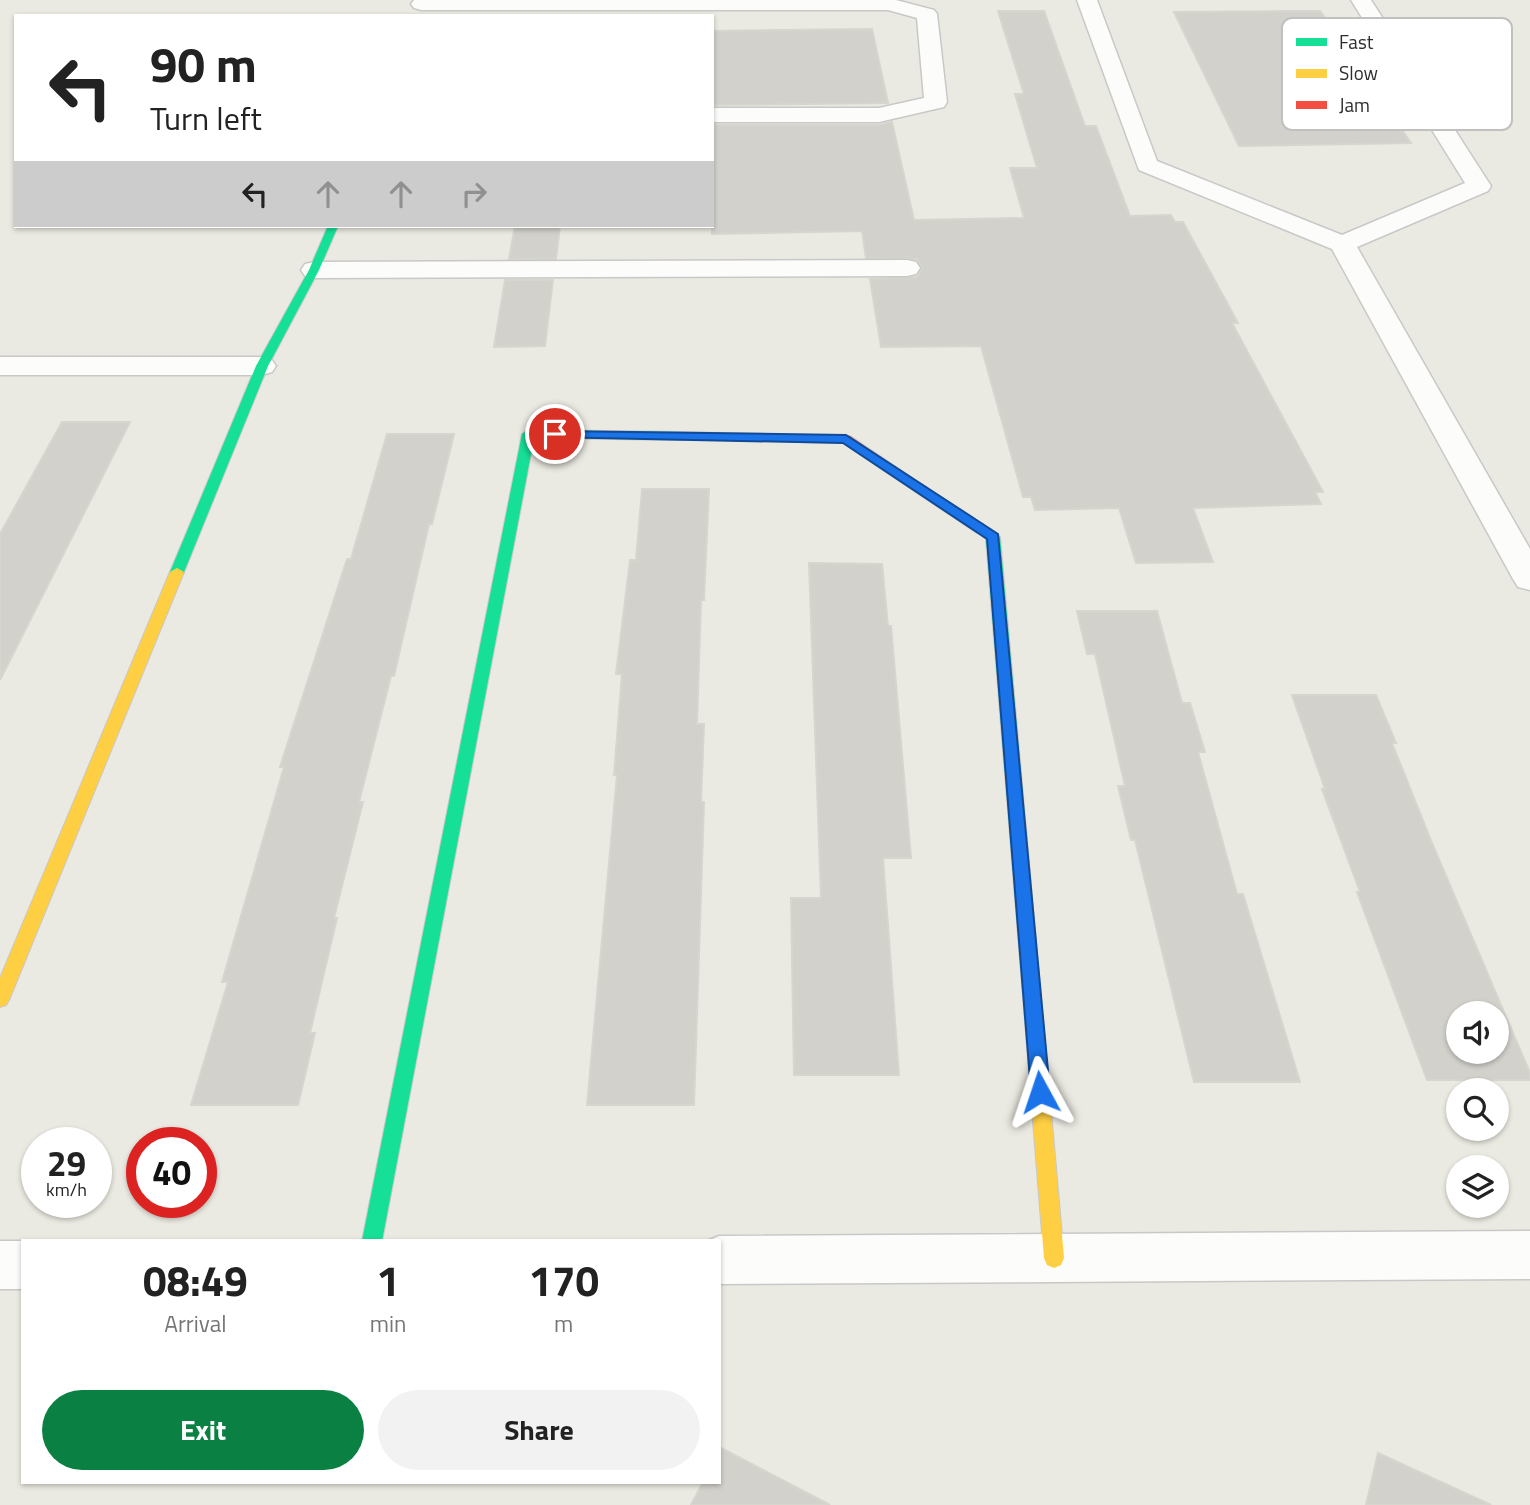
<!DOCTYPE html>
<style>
:root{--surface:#fff;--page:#f2f2f2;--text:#222;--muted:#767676;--accent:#0b8043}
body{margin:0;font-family:"Titillium Web",sans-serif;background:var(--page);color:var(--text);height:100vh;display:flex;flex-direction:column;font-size:26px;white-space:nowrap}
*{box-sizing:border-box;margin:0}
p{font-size:23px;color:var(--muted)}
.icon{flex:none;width:38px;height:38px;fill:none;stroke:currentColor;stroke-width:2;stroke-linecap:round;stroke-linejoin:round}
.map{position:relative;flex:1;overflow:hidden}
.side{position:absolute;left:21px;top:1239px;width:700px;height:245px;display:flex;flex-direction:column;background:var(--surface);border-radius:0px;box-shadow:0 2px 5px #0004}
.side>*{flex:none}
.top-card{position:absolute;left:14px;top:14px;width:700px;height:214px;border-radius:0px;box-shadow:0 2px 5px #0004;background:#fff;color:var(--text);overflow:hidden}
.controls{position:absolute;left:1446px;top:1001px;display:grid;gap:14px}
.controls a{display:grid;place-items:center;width:63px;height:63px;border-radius:50%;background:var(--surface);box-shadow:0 2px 5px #0004;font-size:35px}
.speed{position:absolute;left:21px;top:1127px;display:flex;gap:14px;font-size:35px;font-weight:700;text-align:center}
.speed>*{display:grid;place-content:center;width:91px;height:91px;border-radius:50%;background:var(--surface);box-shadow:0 2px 5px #0004;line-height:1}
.speed small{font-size:18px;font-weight:400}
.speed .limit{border:10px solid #d22;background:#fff;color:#111}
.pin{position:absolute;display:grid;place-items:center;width:60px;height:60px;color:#fff;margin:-30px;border:4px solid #fff;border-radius:50%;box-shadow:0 2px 7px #0007}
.me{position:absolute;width:77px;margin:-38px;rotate:355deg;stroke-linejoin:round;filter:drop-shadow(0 0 5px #0008)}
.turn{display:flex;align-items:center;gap:24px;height:147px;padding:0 21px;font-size:32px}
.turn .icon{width:91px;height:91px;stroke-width:2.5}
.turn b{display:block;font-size:49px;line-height:60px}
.lanes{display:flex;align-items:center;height:66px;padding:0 21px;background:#0003;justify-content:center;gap:35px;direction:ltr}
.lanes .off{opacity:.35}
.eta{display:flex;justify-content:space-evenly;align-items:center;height:119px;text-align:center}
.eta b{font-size:42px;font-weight:700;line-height:49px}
.cta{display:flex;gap:14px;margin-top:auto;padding:14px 21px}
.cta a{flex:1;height:80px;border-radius:42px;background:var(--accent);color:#fff;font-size:28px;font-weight:700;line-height:80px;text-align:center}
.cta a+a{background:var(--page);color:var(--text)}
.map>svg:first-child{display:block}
.building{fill:#d2d1cb;stroke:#d6d5ce;stroke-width:2;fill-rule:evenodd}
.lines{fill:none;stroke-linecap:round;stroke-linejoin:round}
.street-casing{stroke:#c9c8c8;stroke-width:3}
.fast-casing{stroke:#c9c8c8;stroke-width:2}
.slow-casing{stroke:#c9c8c8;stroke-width:2}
.jam-casing{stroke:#c9c8c8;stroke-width:2}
.street{fill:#fcfcfb;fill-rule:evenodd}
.fast{fill:#16e098;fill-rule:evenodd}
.slow{fill:#ffcf43;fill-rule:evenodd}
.jam{fill:#f24e42;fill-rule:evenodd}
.route{fill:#1a73e8;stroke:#114b97;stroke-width:2}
.key{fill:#fff;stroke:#c0c0c0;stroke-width:2}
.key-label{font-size:19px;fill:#2d2d2d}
</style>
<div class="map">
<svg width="1530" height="1505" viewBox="0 0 1530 1505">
<rect width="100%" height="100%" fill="#ebeae2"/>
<g class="building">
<path d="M 998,11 L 1044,11 L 1085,126 L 1096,126 L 1130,216 L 1171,215 L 1175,222 L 1183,222 L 1238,323 L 1232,323 L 1323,492 L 1315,492 L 1321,504 L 1193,508 L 1213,562 L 1136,563 L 1119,508 L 1035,510 L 1031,497 L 1023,497 L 981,346 L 881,347 L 870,279 L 917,277 L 922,269 L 917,259 L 866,258 L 862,231 L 712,234 L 712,125 L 879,125 L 892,122 L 914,220 L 1024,218 L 1010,168 L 1037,168 L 1015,94 L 1024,94 Z"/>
<path d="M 1320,11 L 1337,35 L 1411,143 L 1239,146 L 1174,12 Z"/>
<path d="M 872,29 L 888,103 L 712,105 L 712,31 Z"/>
<path d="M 515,226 L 560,226 L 556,259 L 509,259 Z"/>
<path d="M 505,280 L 553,280 L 545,346 L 494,347 Z"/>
<path d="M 62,422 L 130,422 L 0,680 L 0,534 Z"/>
<path d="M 387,434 L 454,434 L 432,524 L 429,524 L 394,676 L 391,676 L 359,802 L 363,802 L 334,918 L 337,918 L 310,1033 L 315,1033 L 298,1105 L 191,1105 L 228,982 L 222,982 L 284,767 L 280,767 L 347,559 L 351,559 Z"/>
<path d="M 642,489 L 709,489 L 704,600 L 701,600 L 697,724 L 704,724 L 701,802 L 704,802 L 694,1105 L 587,1105 L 617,775 L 614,775 L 622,674 L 616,674 L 630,560 L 636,560 Z"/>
<path d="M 809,563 L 882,564 L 888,626 L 891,626 L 911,858 L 883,858 L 899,1075 L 794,1075 L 791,898 L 821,898 Z"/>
<path d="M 1077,611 L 1157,611 L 1182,703 L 1190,703 L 1205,752 L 1198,752 L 1237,894 L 1243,894 L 1300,1082 L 1194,1082 L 1135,840 L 1131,840 L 1118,786 L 1125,786 L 1095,654 L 1087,654 Z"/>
<path d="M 1292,695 L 1376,695 L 1396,743 L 1392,743 L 1432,843 L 1530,1073 L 1530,1080 L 1427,1080 L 1357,892 L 1360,892 L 1322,789 L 1325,789 ZM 1458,1013 L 1496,1013 L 1496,1052 L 1458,1052 Z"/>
<path d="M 721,1448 L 830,1505 L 691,1505 L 703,1482 L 719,1482 Z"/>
<path d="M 1378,1453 L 1491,1505 L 1366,1505 Z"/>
</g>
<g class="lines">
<g class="street-casing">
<g id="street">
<path d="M 414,0 L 896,0 L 934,10 L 937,14 L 947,102 L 944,107 L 879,122 L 712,122 L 712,108 L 879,108 L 924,98 L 917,18 L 888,10 L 421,10 L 414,8 L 411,4 Z"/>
<path d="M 1077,0 L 1097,0 L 1157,161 L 1342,235 L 1465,183 L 1351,0 L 1371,0 L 1491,186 L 1488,191 L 1357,247 L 1530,549 L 1530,590 L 1518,587 L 1513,579 L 1332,249 L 1139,170 Z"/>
<path d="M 907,260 L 916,262 L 920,268 L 916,274 L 907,276 L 314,278 L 305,276 L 301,270 L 305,264 L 314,262 Z"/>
<path d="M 0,357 L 262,357 L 272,360 L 276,366 L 272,372 L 262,375 L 0,375 Z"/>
<path d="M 1530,1231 L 1530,1279 L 719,1284 L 719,1241 L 707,1241 L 719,1236 Z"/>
<rect x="0" y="1241" width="23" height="48"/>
</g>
</g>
<g class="fast-casing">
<g id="fast">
<path d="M 328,226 L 338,226 L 319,270 L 268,366 L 184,572 L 182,575 L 172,575 L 170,572 L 256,366 L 309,270 Z"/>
<path d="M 528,430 L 682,432 L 688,436 L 682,440 L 534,438 L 382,1241 L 362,1241 L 522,434 Z"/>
<path d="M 982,526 L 1000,537 L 1043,1021 L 1041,1026 L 1034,1029 L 1027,1026 L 1025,1021 L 986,539 L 975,530 Z"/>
</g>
</g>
<g class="slow-casing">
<g id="slow">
<path d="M 177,568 L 184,572 L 9,1000 L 6,1005 L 0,1007 L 0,978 L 170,572 Z"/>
<path d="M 1034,1013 L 1041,1016 L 1043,1021 L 1064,1258 L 1061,1265 L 1054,1268 L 1047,1265 L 1044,1258 L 1025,1021 L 1027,1016 Z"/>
</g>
</g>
<g class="jam-casing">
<path id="jam" d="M 682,432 L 850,436 L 989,530 L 987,533 L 977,533 L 843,443 L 678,439 L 676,436 Z"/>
</g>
<use href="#street" class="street"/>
<use href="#fast" class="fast"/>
<use href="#slow" class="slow"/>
<use href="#jam" class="jam"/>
</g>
<path class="route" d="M 555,431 L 846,435 L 998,534 L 1050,1092 L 1047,1098 L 1040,1100 L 1034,1098 L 1031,1092 L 987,539 L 843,443 L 550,437 L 548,434 Z"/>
<rect x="1282" y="18" width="230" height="112" rx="10" class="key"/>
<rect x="1296" y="38" width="31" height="8" fill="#16e098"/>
<rect x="1296" y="69" width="31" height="9" fill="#ffcf43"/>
<rect x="1296" y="101" width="31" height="8" fill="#f24e42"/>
<g class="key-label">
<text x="1339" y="49">Fast</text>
<text x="1339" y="80">Slow</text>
<text x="1339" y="112">Jam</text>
</g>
</svg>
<div class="controls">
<a><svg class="icon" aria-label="sound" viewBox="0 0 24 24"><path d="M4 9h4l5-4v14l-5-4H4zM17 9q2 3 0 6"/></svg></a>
<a><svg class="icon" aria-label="search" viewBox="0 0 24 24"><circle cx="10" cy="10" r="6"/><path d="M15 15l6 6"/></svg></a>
<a><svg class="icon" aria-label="layers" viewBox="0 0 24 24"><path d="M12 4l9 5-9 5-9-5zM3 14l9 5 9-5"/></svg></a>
</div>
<div class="speed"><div>29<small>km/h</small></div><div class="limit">40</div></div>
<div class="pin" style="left:555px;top:434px;background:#d93025"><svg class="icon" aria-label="arrive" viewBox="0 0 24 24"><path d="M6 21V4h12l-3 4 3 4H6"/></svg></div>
<svg class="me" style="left:1040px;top:1092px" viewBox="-20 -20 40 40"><path d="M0-17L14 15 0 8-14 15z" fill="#1a73e8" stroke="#fff" stroke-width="4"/></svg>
<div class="top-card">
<div class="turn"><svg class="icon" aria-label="left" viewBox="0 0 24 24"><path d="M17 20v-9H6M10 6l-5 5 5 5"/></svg><div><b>90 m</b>Turn left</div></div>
<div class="lanes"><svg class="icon" aria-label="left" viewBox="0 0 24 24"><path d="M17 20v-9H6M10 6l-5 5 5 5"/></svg><svg class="icon off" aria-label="ahead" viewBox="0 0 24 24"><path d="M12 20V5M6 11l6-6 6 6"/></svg><svg class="icon off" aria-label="ahead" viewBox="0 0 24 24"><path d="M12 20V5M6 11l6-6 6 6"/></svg><svg class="icon off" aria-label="right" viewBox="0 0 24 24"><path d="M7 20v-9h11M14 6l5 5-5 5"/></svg></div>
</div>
<section class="side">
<div class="eta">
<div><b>08:49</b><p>Arrival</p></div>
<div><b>1</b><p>min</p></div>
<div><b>170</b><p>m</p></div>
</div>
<div class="cta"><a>Exit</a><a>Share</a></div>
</section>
</div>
